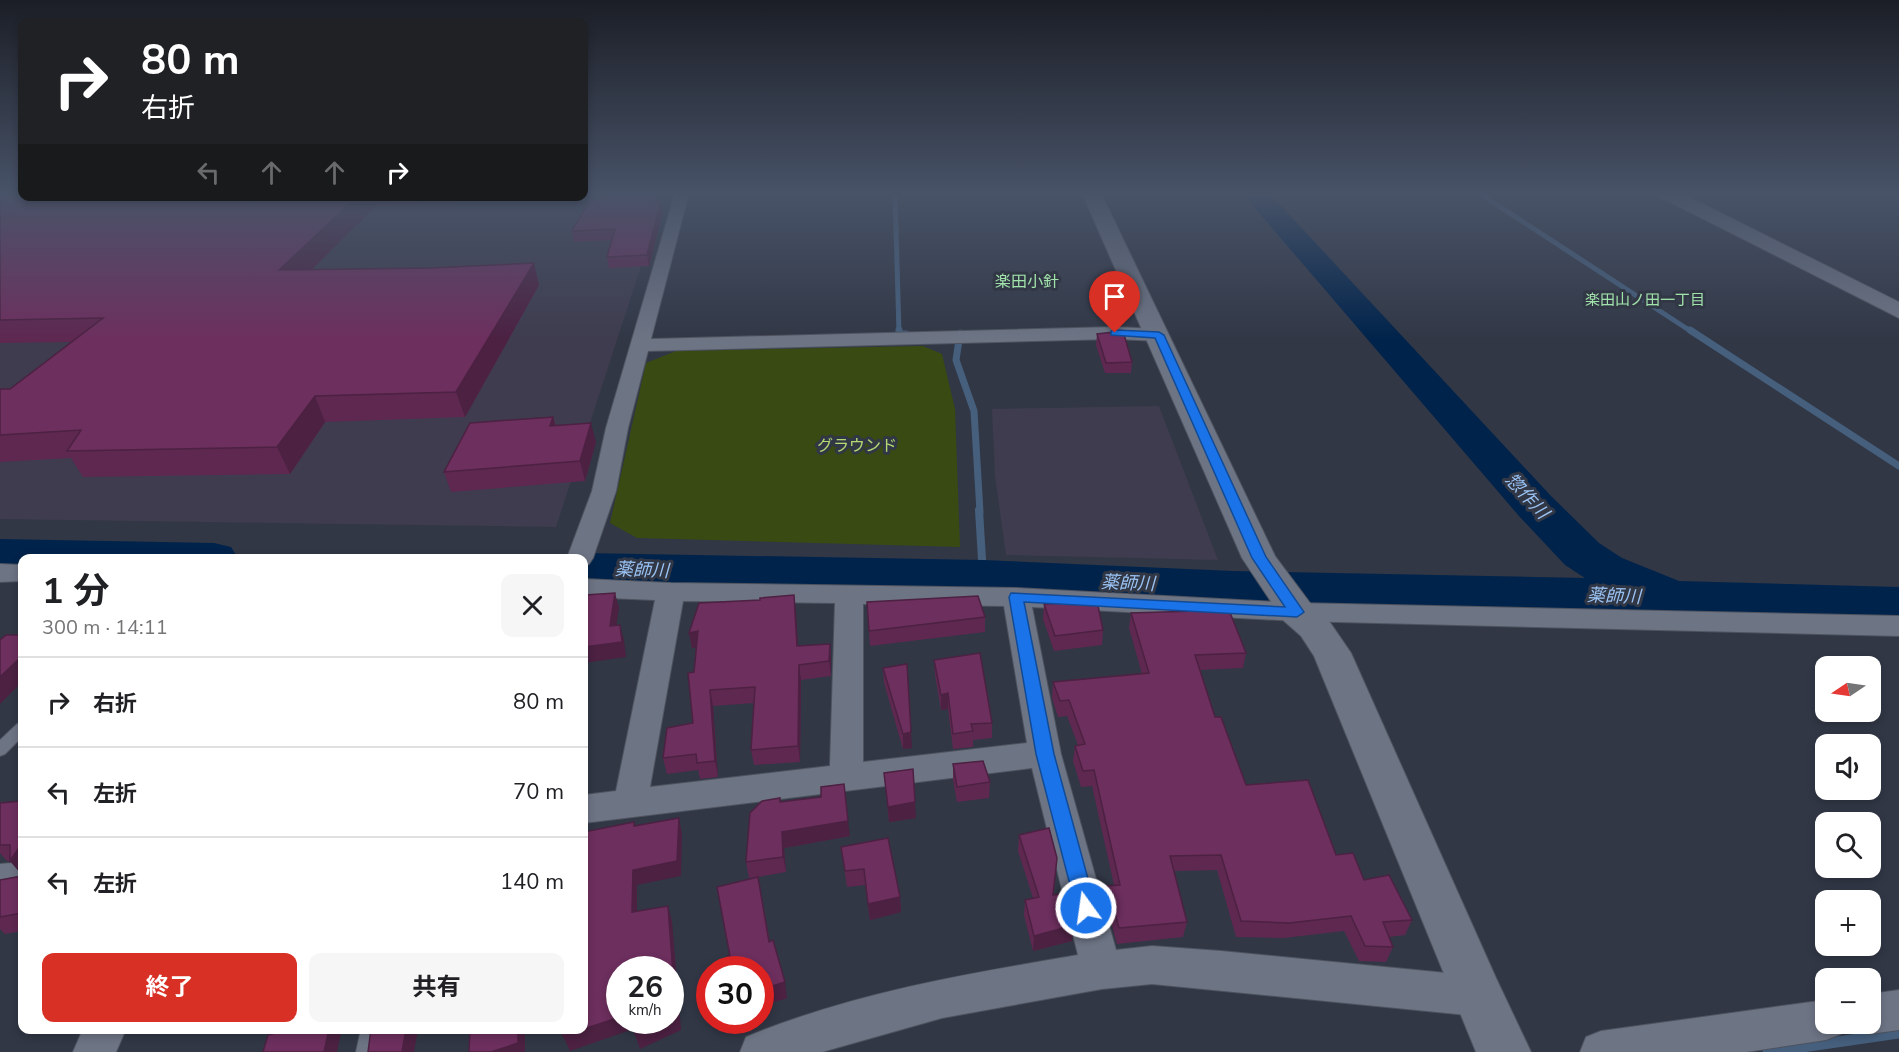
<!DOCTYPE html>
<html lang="ja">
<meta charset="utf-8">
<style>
:root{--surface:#fff;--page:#f6f6f6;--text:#202124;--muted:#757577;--line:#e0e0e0;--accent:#d93025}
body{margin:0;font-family:"Nunito Sans","Noto Sans JP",sans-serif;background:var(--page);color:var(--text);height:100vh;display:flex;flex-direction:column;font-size:22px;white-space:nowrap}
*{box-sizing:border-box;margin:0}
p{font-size:20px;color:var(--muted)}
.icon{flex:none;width:33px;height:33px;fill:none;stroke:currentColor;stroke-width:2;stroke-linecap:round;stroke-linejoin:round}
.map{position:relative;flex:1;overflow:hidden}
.drawer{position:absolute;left:18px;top:554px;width:570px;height:480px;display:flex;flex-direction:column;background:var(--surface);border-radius:12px;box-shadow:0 3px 9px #0003}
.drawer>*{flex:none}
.top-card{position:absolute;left:18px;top:18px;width:570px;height:183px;border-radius:12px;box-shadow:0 3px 9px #0003;background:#202124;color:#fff;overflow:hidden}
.needle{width:39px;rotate:257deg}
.tools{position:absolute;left:1815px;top:656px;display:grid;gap:12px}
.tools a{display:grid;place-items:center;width:66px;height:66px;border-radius:12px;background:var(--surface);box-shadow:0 3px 9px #0003;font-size:30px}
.speed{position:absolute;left:606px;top:956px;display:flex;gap:12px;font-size:30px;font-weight:700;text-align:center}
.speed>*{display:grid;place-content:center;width:78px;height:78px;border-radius:50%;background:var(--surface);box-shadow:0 3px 9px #0003;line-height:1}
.speed small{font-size:15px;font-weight:400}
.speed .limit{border:9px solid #d22;background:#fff;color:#111}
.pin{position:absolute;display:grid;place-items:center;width:51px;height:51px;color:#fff;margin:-62px -26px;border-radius:50% 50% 50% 0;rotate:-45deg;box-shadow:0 0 6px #0007}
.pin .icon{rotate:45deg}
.me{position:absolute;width:66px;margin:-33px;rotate:346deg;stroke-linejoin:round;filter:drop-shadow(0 0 4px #0008)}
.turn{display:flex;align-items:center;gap:21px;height:126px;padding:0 24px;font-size:27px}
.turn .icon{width:78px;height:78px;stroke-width:2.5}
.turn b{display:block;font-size:42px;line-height:51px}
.lanes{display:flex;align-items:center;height:57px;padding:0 24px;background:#0003;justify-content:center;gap:30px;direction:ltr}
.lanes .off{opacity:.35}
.round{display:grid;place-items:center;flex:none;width:63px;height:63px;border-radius:12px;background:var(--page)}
.headline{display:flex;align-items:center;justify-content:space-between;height:102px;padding:0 24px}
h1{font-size:36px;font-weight:700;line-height:45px}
.button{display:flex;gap:12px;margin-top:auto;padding:12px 24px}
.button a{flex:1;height:69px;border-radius:12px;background:var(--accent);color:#fff;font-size:24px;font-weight:700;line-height:69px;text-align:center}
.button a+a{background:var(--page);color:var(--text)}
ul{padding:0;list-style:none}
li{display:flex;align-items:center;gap:18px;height:90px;padding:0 24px;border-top:2px solid var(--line)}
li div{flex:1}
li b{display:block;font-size:22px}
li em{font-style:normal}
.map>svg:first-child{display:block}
.industrial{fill:#3e3c4e}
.green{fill:#394b13}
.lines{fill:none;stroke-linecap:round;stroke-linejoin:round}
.stream-far3{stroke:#455f7d;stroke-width:5}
.stream-far2{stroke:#455f7d;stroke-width:7}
.stream-far1{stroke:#455f7d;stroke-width:8}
.stream{stroke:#455f7d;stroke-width:11}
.river{fill:#00234b;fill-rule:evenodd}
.lane-casing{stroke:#4e535f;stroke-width:2}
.street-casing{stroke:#4e535f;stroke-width:2}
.secondary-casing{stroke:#4e535f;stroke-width:2}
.lane{fill:#6d7484;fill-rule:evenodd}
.street{fill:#6d7484;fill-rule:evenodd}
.secondary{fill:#6d7484;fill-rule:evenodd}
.wall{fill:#5e2851}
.shaded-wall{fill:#4c2142}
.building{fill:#6d2f5e;stroke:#4c2142;stroke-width:1.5}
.route{fill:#1a73e8;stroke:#114b97;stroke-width:1.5}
.labels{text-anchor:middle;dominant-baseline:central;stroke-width:6;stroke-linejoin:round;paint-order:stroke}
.far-neighbourhood-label{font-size:15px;fill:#a1e2ab;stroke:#313745}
.far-quarter-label{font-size:16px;fill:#a1e2ab;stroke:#313745}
.park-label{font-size:16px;fill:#b4d972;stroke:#313745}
.water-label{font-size:18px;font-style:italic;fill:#9ac2f3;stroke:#313745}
</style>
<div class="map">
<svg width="1899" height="1052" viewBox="0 0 1899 1052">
<rect width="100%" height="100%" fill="#313745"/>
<g class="industrial">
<path d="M 0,193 L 22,196 L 584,196 L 584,193 L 665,193 L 556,527 L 0,519 Z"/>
<path d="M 1159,406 L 1218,560 L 1006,555 L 995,476 L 992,409 Z"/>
</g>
<path class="green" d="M 923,346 L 942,354 L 955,409 L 960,547 L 637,538 L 610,523 L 646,363 L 676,351 Z"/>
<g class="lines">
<g class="stream-far3">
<path d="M 895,193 L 899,332"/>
<path d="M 1479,193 L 1692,332"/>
</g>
<g class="stream-far2">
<path d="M 899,330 L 899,334 L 906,334"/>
<path d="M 1690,330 L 1899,466"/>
<path d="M 960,333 L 956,360 L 974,411 L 980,512"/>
</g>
<path class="stream-far1" d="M 979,510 L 983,576"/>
<path class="stream" d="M 1768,1052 L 1899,1033"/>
<g class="river">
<path d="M 1242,193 L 1269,193 L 1551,496 L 1599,543 L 1622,558 L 1679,581 L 1899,587 L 1899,621 L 1233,603 L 983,592 L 584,585 L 584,558 L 567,558 L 584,553 L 983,560 L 1233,571 L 1585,578 L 1565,565 L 1519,516 Z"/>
<path d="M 0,539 L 214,543 L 231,547 L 238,558 L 22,558 L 22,569 L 0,569 Z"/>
</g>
<g class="lane-casing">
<g id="lane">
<path d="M 22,722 L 22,737 L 5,754 L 0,756 L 0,740 L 17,724 Z"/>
<path d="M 361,1029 L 381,1029 L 376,1052 L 356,1052 Z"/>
</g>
</g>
<g class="street-casing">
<g id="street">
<path d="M 675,193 L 689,193 L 651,339 L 1115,327 L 1159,329 L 1169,335 L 1159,341 L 1115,339 L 648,351 L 628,428 L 616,491 L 593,558 L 589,564 L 584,565 L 584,558 L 567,558 L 592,491 L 606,428 Z"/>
<path d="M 0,564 L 22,565 L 22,581 L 0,582 Z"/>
<path d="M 584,579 L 671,583 L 1016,588 L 1297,603 L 1899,616 L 1899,636 L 1297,621 L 1032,607 L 1061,754 L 1116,950 L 1152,946 L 1221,951 L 1477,976 L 1491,982 L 1497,996 L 1491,1010 L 1477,1016 L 1152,984 L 1102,989 L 942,1018 L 822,1052 L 740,1052 L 746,1037 C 852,993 966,974 1078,955 L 1032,768 L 584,823 L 584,795 L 616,791 L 655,600 L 584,597 ZM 683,601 L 835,603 L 830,766 L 650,787 ZM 863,604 L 1004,606 L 1027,743 L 863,762 Z"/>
<path d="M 22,862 L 22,894 L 0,896 L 0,864 Z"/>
<path d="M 1899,990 L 1899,1030 L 1870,1034 L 1855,1028 L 1853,1023 L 1870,1023 L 1870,994 Z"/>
<path d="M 1826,1000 L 1826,1023 L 1845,1023 L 1841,1034 L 1826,1040 L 1746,1052 L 1580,1052 L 1586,1037 L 1601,1031 Z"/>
<path d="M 83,1029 L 126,1029 L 116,1052 L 73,1052 Z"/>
</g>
</g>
<g class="secondary-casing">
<g id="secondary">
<path d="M 1082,193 L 1101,193 L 1275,556 L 1310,603 L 1327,618 L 1351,653 L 1496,978 L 1531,1052 L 1476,1052 L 1314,656 L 1301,636 L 1284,621 L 1242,558 Z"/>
<path d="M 1657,193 L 1681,193 L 1899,302 L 1899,318 L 1660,197 Z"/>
</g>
</g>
<use href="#lane" class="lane"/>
<use href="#street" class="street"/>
<use href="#secondary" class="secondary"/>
</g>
<g class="wall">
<path d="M 0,193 L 22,196 L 461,196 L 454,204 L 376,206 L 311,270 L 539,285 L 465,417 L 325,422 L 290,474 L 83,477 L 71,458 L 0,462 L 0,389 L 10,389 L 71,342 L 0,343 Z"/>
<path d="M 605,193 L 665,193 L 661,202 L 663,212 L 649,266 L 609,268 L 607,257 L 611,240 L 574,242 L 572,231 L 602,199 Z"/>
<path d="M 1097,334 L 1132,362 L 1131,373 L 1105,373 L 1096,345 Z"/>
<path d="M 553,417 L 556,426 L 596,442 L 585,481 L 451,492 L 444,472 Z"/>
<path d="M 794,595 L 798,646 L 830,644 L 831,659 L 831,676 L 801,680 L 800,762 L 754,765 L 751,750 L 754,703 L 713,706 L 718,777 L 700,779 L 698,770 L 667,774 L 663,758 L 693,723 L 694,672 L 696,647 L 692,648 L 689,633 L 760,600 Z"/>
<path d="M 867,602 L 985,617 L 985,632 L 870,646 Z"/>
<path d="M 1044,604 L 1103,630 L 1102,645 L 1054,651 L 1043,619 Z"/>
<path d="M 1131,613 L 1246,653 L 1243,668 L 1200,670 L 1215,717 L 1246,785 L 1336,855 L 1364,880 L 1412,920 L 1405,935 L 1389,937 L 1393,947 L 1386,962 L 1359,961 L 1344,931 L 1284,938 L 1236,937 L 1217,870 L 1174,871 L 1187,922 L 1183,937 L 1117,944 L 1105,901 L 1107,886 L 1114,885 L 1092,786 L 1081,787 L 1073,761 L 1075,746 L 1078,745 L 1067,716 L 1058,717 L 1052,698 L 1053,682 L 1142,674 L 1129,628 Z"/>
<path d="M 934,660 L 992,723 L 992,738 L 973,740 L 973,747 L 953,749 L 948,709 L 941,710 L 935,675 Z"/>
<path d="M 883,668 L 912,748 L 903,749 L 884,683 Z"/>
<path d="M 953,764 L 990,782 L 989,798 L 957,802 L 953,780 Z"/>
<path d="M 884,773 L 916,818 L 889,822 Z"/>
<path d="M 22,801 L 22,875 L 10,861 L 7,861 L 0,853 L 0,803 Z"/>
<path d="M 781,802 L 850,836 L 784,848 L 786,872 L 758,877 L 770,942 L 787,998 L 760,1006 L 760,969 L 730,956 L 758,877 L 749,878 L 746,862 Z"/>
<path d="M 1019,835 L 1053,895 L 1072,941 L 1033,951 L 1024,915 L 1025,900 L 1033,898 L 1018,851 Z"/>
<path d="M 841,847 L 900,897 L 901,912 L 870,920 L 865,885 L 847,887 Z"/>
<path d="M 22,876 L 22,931 L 5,934 L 0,929 L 0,880 Z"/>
</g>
<g class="shaded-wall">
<path d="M 659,193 L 665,193 L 661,202 L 663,212 L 649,266 L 647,255 L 655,202 Z"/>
<path d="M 358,196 L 373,196 L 376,206 L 288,293 L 279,270 Z"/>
<path d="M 452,196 L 461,196 L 454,204 Z"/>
<path d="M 534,263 L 539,285 L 465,417 L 456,392 Z"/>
<path d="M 315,396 L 325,422 L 290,474 L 277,447 Z"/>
<path d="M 553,417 L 558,436 L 550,426 Z"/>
<path d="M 591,423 L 596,442 L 585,481 L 580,461 Z"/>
<path d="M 615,593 L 619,608 L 614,641 L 610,626 Z"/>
<path d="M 794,595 L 796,610 L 799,662 L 797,646 Z"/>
<path d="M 620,625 L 624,640 L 626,657 L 584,663 L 584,647 Z"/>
<path d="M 698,631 L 701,647 L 692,648 L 689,633 Z"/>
<path d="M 830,644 L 831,659 L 831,676 L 829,661 Z"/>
<path d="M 22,656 L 22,682 L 0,704 L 0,677 Z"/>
<path d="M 799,665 L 801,680 L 800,762 L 798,746 Z"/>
<path d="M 710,690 L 713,706 L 718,777 L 715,761 Z"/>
<path d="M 948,693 L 948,709 L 941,710 L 941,695 Z"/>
<path d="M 911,732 L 912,748 L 903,749 L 903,734 Z"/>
<path d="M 915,802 L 916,818 L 889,822 L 888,807 Z"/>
<path d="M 679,818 L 682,834 L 681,876 L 637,885 L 637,927 L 632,912 L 633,870 Z"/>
<path d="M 848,821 L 850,836 L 784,848 L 786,872 L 783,857 L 782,832 Z"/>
<path d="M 22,843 L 22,875 L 10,861 Z"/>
<path d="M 900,897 L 901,912 L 870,920 L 868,904 Z"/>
<path d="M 668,906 L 672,921 L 681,1030 L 640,1049 L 635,1034 L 665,1020 L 670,1020 Z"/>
<path d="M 1074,925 L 1072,941 L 1033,951 L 1034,936 Z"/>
<path d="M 785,982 L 787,998 L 760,1006 L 760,990 Z"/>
<path d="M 620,1017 L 620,1020 L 636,1020 L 639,1027 L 570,1051 L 563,1036 Z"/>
<path d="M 329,1029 L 339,1029 L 341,1033 L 337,1052 L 324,1052 Z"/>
<path d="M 406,1029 L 418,1029 L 414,1052 L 402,1052 Z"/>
<path d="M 518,1029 L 525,1029 L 525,1052 L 491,1052 Z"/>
</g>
<g class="building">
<path d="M 0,193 L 22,193 L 22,196 L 358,196 L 279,270 L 431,268 L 534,263 L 456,392 L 315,396 L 277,447 L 67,451 L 81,430 L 0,435 L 0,389 L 10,389 L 103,318 L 0,320 Z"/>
<path d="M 605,193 L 659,193 L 655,202 L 661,201 L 647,255 L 607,257 L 615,229 L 572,231 L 590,200 L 602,199 Z"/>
<path d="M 1123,331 L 1132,362 L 1106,363 L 1097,334 Z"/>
<path d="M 553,417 L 550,426 L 591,423 L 580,461 L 444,472 L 470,423 Z"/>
<path d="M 615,593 L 610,626 L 620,625 L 622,642 L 584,647 L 584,601 L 585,595 Z"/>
<path d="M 794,595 L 797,646 L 830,644 L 829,661 L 799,665 L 798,746 L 751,750 L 755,687 L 710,690 L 715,761 L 697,763 L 696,754 L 663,758 L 667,728 L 693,723 L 688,673 L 694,672 L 698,631 L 689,633 L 699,603 L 760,600 L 760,598 Z"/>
<path d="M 978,596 L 985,617 L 869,631 L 867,602 Z"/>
<path d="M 1097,601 L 1103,630 L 1055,636 L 1044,604 Z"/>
<path d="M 1229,610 L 1246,653 L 1195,655 L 1215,717 L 1221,717 L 1246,785 L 1308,780 L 1336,855 L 1353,853 L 1364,880 L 1389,875 L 1412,920 L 1383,922 L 1393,947 L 1365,946 L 1351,916 L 1289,923 L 1241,921 L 1221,855 L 1170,856 L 1187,922 L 1119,928 L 1107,886 L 1120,885 L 1094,770 L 1083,771 L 1075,746 L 1085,744 L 1069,700 L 1060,701 L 1053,682 L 1149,673 L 1131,613 Z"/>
<path d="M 6,635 L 22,635 L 22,656 L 0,677 L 0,640 Z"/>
<path d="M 980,653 L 992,723 L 971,724 L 973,731 L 953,734 L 948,693 L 941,695 L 934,660 Z"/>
<path d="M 907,664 L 911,732 L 903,734 L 883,668 Z"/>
<path d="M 983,761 L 990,782 L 957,787 L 953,764 Z"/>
<path d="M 913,769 L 915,802 L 888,807 L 884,773 Z"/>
<path d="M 844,784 L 848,821 L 782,832 L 783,857 L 746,862 L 750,813 L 762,801 L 780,798 L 780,802 L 821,797 L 821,787 Z"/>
<path d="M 22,801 L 22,843 L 10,861 L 10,845 L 0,845 L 0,803 Z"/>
<path d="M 679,818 L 677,861 L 633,870 L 632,912 L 668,906 L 676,1015 L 670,1018 L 670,969 L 620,969 L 620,1017 L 584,1029 L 584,832 L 634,822 L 634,826 Z"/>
<path d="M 1049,828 L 1057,858 L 1053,895 L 1065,893 L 1074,925 L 1034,936 L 1025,900 L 1039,897 L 1019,835 Z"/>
<path d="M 888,838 L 900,897 L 868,904 L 864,869 L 845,871 L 841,847 Z"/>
<path d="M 22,876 L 22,913 L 0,917 L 0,880 Z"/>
<path d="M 758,877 L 769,942 L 773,940 L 785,982 L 760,990 L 760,969 L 730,969 L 728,956 L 730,956 L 717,887 Z"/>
<path d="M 634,1020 L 665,1020 L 635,1034 Z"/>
<path d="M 290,1029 L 329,1029 L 324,1052 L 263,1052 L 268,1035 Z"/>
<path d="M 371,1029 L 406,1029 L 402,1052 L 368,1052 Z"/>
<path d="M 470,1029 L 518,1029 L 518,1043 L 491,1052 L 469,1052 Z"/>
<path d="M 563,1029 L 583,1029 L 563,1036 Z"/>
</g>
<linearGradient id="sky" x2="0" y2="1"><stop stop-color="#1b1e26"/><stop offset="0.57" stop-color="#485368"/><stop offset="1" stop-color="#485368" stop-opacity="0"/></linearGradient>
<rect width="1899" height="340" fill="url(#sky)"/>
<path class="route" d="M 1115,330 L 1159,332 L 1164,335 L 1266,557 L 1304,612 L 1297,617 L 1024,602 L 1054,754 L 1096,908 L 1093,915 L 1086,917 L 1079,915 L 1076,908 L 1036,754 L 1009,597 L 1011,593 L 1285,607 L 1252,558 L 1155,338 L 1111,335 L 1111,331 Z"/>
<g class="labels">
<g class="far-neighbourhood-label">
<text x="1645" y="300">楽田山ノ田一丁目</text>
</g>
<g class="far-quarter-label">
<text x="1027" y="282">楽田小針</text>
</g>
<g class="park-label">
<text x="857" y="446">グラウンド</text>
</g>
<g class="water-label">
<text transform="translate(1527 496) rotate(47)">惣作川</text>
<text transform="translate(642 570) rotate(2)">薬師川</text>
<text transform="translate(1128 583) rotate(2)">薬師川</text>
<text transform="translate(1614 596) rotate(2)">薬師川</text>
</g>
</g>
</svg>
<div class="tools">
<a><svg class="needle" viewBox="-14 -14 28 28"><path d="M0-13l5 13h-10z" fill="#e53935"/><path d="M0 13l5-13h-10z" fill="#757577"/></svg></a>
<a><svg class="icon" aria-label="sound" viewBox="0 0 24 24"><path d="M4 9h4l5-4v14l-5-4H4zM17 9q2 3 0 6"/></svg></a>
<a><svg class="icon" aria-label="search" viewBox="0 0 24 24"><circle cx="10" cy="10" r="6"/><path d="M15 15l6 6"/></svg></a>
<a>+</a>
<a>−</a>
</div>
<div class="speed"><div>26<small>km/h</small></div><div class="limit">30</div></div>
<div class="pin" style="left:1115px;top:333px;background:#d93025"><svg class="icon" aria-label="arrive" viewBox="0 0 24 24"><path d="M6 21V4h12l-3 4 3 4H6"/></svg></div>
<svg class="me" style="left:1086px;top:908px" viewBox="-20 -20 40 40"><circle r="17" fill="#1a73e8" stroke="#fff" stroke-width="3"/><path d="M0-11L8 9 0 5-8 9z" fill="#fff"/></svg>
<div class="top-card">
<div class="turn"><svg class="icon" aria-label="right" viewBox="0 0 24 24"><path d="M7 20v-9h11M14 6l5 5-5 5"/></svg><div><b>80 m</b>右折</div></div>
<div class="lanes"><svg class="icon off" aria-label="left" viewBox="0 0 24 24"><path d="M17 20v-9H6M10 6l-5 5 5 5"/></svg><svg class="icon off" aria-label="ahead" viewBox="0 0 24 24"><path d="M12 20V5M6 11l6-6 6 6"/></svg><svg class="icon off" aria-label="ahead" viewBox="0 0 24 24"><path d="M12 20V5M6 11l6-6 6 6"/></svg><svg class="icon" aria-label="right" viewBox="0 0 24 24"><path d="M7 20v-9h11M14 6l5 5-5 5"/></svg></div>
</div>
<section class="drawer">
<div class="headline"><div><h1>1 分</h1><p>300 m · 14:11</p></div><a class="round"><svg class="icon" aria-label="close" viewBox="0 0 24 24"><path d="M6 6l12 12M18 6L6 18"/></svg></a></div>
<ul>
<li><svg class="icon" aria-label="right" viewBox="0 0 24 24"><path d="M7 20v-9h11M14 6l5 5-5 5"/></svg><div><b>右折</b></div><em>80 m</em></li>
<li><svg class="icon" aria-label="left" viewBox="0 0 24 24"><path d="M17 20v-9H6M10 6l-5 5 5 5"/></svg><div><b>左折</b></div><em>70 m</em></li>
<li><svg class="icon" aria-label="left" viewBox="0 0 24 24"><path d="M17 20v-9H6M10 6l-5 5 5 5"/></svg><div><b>左折</b></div><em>140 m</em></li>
</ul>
<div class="button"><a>終了</a><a>共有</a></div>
</section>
</div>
